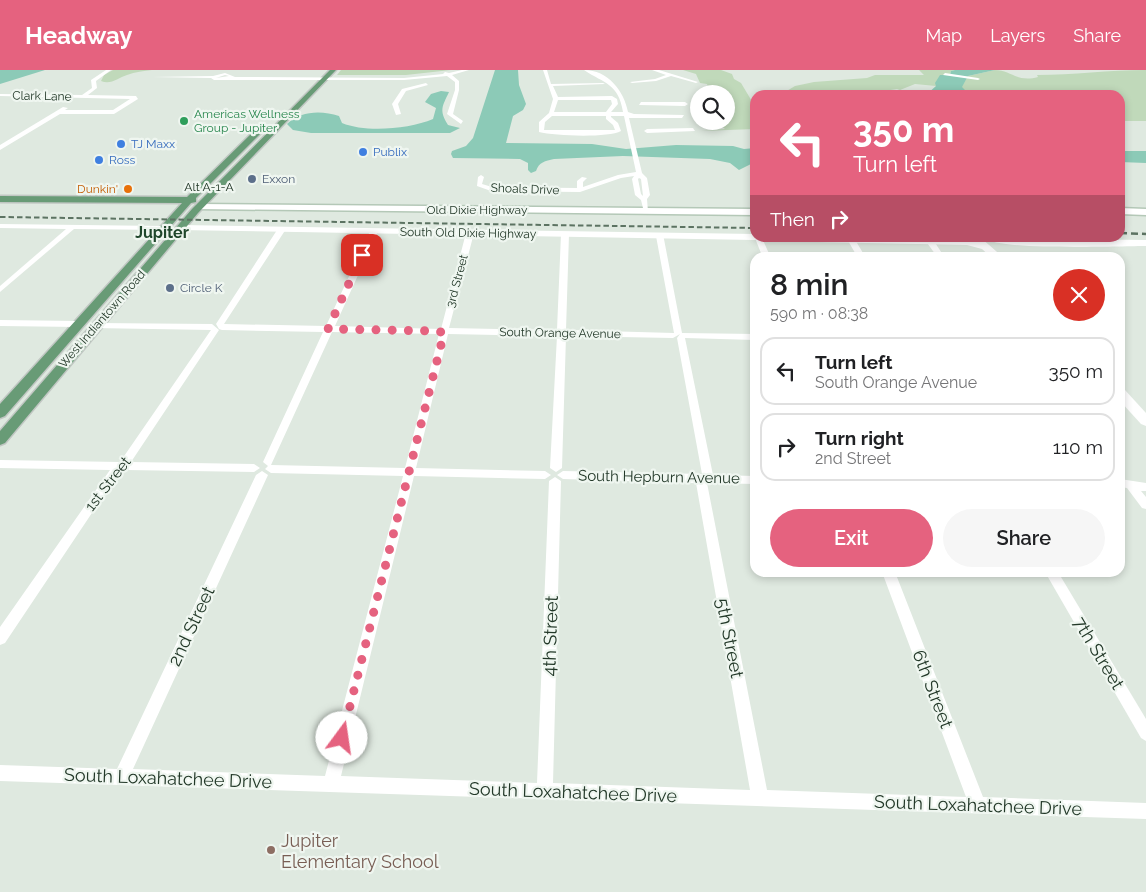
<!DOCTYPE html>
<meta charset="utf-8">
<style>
:root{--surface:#fff;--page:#f6f6f6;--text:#202124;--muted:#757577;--line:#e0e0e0;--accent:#e5627f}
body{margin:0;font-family:Raleway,sans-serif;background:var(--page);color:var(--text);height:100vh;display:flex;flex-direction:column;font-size:19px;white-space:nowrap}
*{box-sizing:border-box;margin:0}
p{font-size:16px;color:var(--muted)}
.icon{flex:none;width:28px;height:28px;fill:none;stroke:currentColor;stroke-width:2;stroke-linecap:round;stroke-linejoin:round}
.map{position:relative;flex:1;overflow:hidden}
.side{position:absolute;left:750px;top:182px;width:375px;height:325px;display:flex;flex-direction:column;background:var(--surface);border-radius:15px;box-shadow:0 2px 8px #0003}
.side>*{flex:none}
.banner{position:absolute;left:750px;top:20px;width:375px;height:152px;border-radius:15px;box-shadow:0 2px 8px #0003;background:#e5627f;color:#fff;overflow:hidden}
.fabs{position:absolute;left:690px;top:15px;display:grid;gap:10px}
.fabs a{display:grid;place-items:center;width:45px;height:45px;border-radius:50%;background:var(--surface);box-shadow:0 2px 8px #0003;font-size:25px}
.pin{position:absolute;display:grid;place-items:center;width:42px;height:42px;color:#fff;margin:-21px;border-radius:10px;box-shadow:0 2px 8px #0006}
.me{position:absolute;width:55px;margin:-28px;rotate:14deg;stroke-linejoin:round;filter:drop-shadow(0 0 4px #0008)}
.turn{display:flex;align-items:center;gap:18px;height:105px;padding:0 20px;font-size:22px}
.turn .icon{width:65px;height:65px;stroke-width:2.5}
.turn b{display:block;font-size:35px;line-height:42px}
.then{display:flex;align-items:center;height:48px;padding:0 20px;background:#0003;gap:10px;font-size:19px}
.round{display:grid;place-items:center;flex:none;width:52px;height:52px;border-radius:26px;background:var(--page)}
.overview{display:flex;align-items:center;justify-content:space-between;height:85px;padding:0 20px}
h1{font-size:30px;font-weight:600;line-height:38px}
.primary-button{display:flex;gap:10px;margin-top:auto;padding:10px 20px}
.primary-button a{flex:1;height:58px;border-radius:30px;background:var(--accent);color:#fff;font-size:20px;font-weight:600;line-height:58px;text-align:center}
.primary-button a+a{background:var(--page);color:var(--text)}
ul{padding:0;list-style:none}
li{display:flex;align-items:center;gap:15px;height:68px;margin:0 10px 8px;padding:0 10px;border:2px solid var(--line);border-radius:15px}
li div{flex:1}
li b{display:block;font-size:19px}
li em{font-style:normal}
header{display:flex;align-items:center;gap:30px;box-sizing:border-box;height:70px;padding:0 25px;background:var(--accent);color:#fff}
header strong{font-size:24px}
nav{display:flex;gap:28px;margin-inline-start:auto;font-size:18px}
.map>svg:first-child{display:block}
.green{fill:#c0d9ba}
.water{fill:#8ccab7}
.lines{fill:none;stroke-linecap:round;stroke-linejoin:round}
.secondary-casing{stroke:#b4c8b7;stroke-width:3}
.primary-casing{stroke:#c1c7c3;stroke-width:3}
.minor{fill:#fff;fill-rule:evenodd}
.tertiary{fill:#fff;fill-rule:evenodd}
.secondary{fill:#fff;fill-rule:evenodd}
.primary{fill:#689b76;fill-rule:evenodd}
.rail-far1{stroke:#5c7362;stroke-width:2;stroke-dasharray:5.5 3;stroke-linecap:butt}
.rail{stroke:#5c7362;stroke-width:2.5;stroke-dasharray:7 4;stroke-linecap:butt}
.route{stroke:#e5627f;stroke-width:9;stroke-dasharray:0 16.2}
.leisure-dot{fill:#2e9e5b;stroke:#eff6f0;stroke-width:2}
.shop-dot{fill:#3f7fe0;stroke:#eff6f0;stroke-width:2}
.service-dot{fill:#5c6f8a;stroke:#eff6f0;stroke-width:2}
.food-dot{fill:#e8710a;stroke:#eff6f0;stroke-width:2}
.education-dot{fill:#8d6e63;stroke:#eff6f0;stroke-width:2}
.labels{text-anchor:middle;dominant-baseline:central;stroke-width:4.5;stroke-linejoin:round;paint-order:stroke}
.far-street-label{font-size:12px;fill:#223828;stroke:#eff6f0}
.far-leisure-label{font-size:12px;fill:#27864d;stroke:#eff6f0;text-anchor:start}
.far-shop-label{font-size:12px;fill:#366cbe;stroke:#eff6f0;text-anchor:start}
.far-service-label{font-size:12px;fill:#4e5e75;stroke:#eff6f0;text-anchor:start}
.far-food-label{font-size:12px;fill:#c56008;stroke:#eff6f0;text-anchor:end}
.street-label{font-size:15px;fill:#223828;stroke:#eff6f0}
.far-district-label{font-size:16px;font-weight:bold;fill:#20472c;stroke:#eff6f0}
.near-street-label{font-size:18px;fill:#223828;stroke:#eff6f0}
.near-education-label{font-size:18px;fill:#785e54;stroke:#eff6f0;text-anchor:start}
</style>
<header>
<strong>Headway</strong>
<nav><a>Map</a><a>Layers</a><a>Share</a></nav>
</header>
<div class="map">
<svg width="1146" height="822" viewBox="0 0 1146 822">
<rect width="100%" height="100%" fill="#dfe9e0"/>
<g class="green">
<path d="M 113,0 L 152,0 C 144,1 135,2 127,5 C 118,8 111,15 101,11 L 104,5 Z"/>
<path d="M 341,0 L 451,0 L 406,5 L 337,5 Z"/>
<path d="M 683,0 L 721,0 L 732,4 L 734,9 L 741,13 L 753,33 L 755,33 L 755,59 L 701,61 L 725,59 L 716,51 L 726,51 L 726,24 L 710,24 L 707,14 L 700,13 L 696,4 Z"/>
<path d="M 919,0 L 955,0 L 951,1 L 950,5 L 936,16 L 915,14 L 900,20 L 897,19 L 884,21 L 886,23 L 881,20 L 854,25 L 780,25 L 795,16 L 814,12 L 867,8 L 875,5 L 924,5 Z"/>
<path d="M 995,0 C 1011,0 1017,13 1038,7 L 1037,5 C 1073,5 1109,0 1146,0 L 1146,51 L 1120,51 L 1120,25 L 953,25 L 957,24 L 968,6 Z"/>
</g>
<g class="water">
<path d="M 0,0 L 45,0 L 0,14 Z"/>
<path d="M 495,0 L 518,0 L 519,15 L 526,34 L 523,40 L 513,46 L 506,73 L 592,74 L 626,79 L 676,75 L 733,76 L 744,79 L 755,78 L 755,92 L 739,100 L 730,93 L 710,89 L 623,86 L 554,89 C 545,91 539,92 536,101 L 531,103 L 528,100 L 528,93 L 520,89 L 453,88 L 451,84 L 452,81 L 466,76 L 473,68 Z"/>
<path d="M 955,0 L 995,0 L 968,6 L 962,17 L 965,20 L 953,25 L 926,25 L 936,16 L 935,13 L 940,5 L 950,5 L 951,1 Z"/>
<path d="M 441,21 L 449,22 C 442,37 439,40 448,55 L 460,58 L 450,63 L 311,63 L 293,60 L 287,54 C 300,41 321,40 339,46 L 342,53 C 366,63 409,59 433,49 L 436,38 L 425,32 L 431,24 Z"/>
<path d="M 1120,81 L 1146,81 L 1146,93 L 1120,92 Z"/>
</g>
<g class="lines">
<g class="secondary-casing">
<g id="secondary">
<path d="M 199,134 L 755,139 L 755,145 L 196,139 L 196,135 Z"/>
<path d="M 1120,138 L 1146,139 L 1146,145 L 1120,144 Z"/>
</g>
</g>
<g class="primary-casing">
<g id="primary">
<path d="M 330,0 L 336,0 L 198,143 L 5,373 L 0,375 L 0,361 L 192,139 Z"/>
<path d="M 256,59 L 263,61 L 196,128 L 196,132 L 191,133 L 5,346 L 0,348 L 0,334 L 182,133 L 0,132 L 0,126 L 187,127 Z"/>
</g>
</g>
<g class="minor">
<path d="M 106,0 L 111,0 L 96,11 L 97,18 L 88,25 L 136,26 L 138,29 L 114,44 L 60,44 L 0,80 L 0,75 L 63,37 L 68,38 L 65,40 L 113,40 L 130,29 L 0,26 L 0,24 L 82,25 L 92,18 L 91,10 Z"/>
<path d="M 462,0 L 469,0 L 452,5 L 459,11 L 459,20 L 453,44 L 463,51 L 461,54 L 447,44 L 455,20 L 455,12 L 447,6 L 404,10 L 214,10 L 211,8 L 152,7 L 213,6 L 225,3 L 235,7 L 404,8 L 443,4 L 445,2 L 449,3 ZM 225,5 L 229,6 L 216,8 Z"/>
<path d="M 543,0 L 547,0 L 551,14 L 603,13 L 605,14 L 553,16 L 558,27 L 612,26 L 617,29 L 618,34 L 611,42 L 623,42 C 618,13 605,14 584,0 C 608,0 624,21 628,42 L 634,44 L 684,45 L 682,48 L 629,48 L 642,103 L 647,108 L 650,125 L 647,129 L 648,142 L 644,142 L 641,130 L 635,125 L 632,109 L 634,106 L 621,108 L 580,122 L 491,121 L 477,116 L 478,107 L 481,105 L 484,107 L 482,114 L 492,117 L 577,118 L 577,111 L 582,107 L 587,108 L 583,112 L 583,117 L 618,105 L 636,102 L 624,46 L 611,46 L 611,47 L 618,53 L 621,61 C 608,68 555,66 539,62 L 539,52 L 549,43 L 553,29 ZM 558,30 L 611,30 L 612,34 L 606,42 L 554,42 ZM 552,46 L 606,46 L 606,49 L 613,55 L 615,60 L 544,60 L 545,52 ZM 639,108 L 641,109 L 643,126 L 641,124 L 638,109 Z"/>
<path d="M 652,0 L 659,0 L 698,12 L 696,13 L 671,6 L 656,11 L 632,13 L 630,12 L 655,9 L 666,5 Z"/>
<path d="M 945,3 L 978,8 L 980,9 L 978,10 L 943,5 Z"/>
<path d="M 426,13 L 428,15 L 406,21 L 398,34 L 401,44 L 396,45 L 392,34 L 402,19 Z"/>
<path d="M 641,32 L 685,32 L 688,34 L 685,36 L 639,35 Z"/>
<path d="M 693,58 L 695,61 L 647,63 L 644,61 L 647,59 Z"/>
<path d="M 0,154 L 163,156 L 167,158 L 163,160 L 74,159 L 0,222 L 0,216 L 66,159 L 0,158 Z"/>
<path d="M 279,157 L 286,159 L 224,254 L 326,256 L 370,161 L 374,159 L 378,161 L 335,256 L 441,259 L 466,163 L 470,161 L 474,163 L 449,258 L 557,260 L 561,164 L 565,162 L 569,164 L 566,260 L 674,263 L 656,166 L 663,164 L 682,263 L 755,264 L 755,270 L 685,268 L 713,405 L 755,406 L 755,414 L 707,413 L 767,720 L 966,727 L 882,502 L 895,502 L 983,727 L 1146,733 L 1146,749 L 0,711 L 0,695 L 117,699 L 256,405 L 262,401 L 268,405 L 133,699 L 325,706 L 403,406 L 271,403 L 265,399 L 268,396 L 263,392 L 323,262 L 222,260 L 219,259 L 216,254 ZM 332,262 L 439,264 L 405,398 L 271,395 ZM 448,264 L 557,266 L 550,398 L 556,402 L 562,398 L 566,266 L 673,268 L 680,264 L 677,268 L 702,404 L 563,401 L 557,405 L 563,409 L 696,413 L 750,720 L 553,713 L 561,411 L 555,407 L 549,411 L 537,713 L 341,706 L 414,406 L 545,409 L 551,405 L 545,401 L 416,398 Z"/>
<path d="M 755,168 L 762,168 L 771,188 L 763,188 Z"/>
<path d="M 848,168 L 854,168 L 866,188 L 858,188 L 847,169 Z"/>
<path d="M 926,168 L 932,168 L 945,188 L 938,188 L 925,170 Z"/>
<path d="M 0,250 L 78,251 L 82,254 L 78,257 L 0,256 Z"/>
<path d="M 96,253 L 212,254 L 219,260 L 131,392 L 254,394 L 260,398 L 254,402 L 126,400 L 116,407 L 5,573 L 0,575 L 0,557 L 110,400 L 0,398 L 0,390 L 120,392 L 211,260 L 93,258 L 92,256 Z"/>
<path d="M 1120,409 L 1146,413 L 1146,421 L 1141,421 L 1146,427 L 1146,439 L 1142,438 L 1127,418 L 1120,417 Z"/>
<path d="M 1045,502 L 1058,502 L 1146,649 L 1146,671 L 1141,668 Z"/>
</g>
<g class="tertiary">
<path d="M 181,155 L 755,164 L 755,168 L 760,168 L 755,170 L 178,160 L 176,158 Z"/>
<path d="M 761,168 L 940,168 L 973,170 L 973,168 L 981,168 L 1004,188 L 992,188 L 982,179 L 967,175 L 766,171 Z"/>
<path d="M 984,168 L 1146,170 L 1146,176 C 1120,176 999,181 984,168 Z"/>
<path d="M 1120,319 L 1125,320 L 1146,343 L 1146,356 L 1141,354 L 1120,331 Z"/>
</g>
<use href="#secondary" class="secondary"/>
<use href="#primary" class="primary"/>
<path class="rail-far1" d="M 0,147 L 755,158"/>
<path class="rail" d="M 1120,163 L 1146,164"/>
</g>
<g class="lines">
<path class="route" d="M 342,668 L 444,263 L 438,261 L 328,259 L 362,185"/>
</g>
<circle class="leisure-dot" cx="184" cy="51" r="5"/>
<g class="shop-dot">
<circle cx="121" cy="74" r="5"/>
<circle cx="363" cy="82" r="5"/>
<circle cx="99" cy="90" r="5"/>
</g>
<g class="service-dot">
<circle cx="252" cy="109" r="5"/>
<circle cx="170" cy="218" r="5"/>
</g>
<circle class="food-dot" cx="128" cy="119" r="5"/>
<circle class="education-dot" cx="271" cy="780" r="5"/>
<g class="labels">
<g class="far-street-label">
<text transform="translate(42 26) rotate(1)">Clark Lane</text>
<text x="209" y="117">Alt A-1-A</text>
<text transform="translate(525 119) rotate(2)">Shoals Drive</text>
<text x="477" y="140">Old Dixie Highway</text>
<text transform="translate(468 163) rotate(1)">South Old Dixie Highway</text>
<text transform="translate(457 211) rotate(-75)">3rd Street</text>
<text transform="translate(102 249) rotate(-49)">West Indiantown Road</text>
<text transform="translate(560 263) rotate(1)">South Orange Avenue</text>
</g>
<g class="far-leisure-label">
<text x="194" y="44">Americas Wellness<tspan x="194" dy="14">Group - Jupiter</tspan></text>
</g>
<g class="far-shop-label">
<text x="131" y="74">TJ Maxx</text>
<text x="373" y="82">Publix</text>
<text x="109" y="90">Ross</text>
</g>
<g class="far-service-label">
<text x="262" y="109">Exxon</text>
<text x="180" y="218">Circle K</text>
</g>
<g class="far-food-label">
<text x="118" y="119">Dunkin'</text>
</g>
<g class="street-label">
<text transform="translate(659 407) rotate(1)">South Hepburn Avenue</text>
<text transform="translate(108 414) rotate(-52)">1st Street</text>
</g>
<g class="far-district-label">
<text x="162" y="162">Jupiter</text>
</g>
<g class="near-street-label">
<text transform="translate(191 556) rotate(-65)">2nd Street</text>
<text transform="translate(550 566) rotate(-88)">4th Street</text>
<text transform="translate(730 568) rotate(79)">5th Street</text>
<text transform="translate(1099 583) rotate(59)">7th Street</text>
<text transform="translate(933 619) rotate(69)">6th Street</text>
<text transform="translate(168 708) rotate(2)">South Loxahatchee Drive</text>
<text transform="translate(573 722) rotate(2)">South Loxahatchee Drive</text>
<text transform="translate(978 735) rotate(2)">South Loxahatchee Drive</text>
</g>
<g class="near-education-label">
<text x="281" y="770">Jupiter<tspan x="281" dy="21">Elementary School</tspan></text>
</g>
</g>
</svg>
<div class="fabs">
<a><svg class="icon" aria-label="search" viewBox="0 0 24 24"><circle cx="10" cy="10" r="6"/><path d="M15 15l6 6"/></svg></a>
</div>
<div class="pin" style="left:362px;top:185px;background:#d93025"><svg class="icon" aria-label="arrive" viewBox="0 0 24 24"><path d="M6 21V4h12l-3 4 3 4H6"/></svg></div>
<svg class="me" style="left:342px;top:668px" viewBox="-20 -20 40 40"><circle r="19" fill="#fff"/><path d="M0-13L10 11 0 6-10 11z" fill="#e5627f"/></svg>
<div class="banner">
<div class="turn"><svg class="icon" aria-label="left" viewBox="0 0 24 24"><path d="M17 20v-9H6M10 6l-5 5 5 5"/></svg><div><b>350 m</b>Turn left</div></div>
<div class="then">Then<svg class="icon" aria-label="right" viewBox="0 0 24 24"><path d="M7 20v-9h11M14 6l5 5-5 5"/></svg></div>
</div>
<section class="side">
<div class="overview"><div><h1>8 min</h1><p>590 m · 08:38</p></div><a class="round" style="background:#d93025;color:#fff"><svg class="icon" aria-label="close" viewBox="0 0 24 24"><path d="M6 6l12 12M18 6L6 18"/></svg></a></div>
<ul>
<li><svg class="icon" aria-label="left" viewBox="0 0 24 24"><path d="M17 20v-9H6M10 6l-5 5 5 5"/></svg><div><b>Turn left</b><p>South Orange Avenue</p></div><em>350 m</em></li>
<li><svg class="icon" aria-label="right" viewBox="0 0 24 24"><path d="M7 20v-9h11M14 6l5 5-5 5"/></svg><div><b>Turn right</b><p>2nd Street</p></div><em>110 m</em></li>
</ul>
<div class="primary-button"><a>Exit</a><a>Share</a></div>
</section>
</div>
